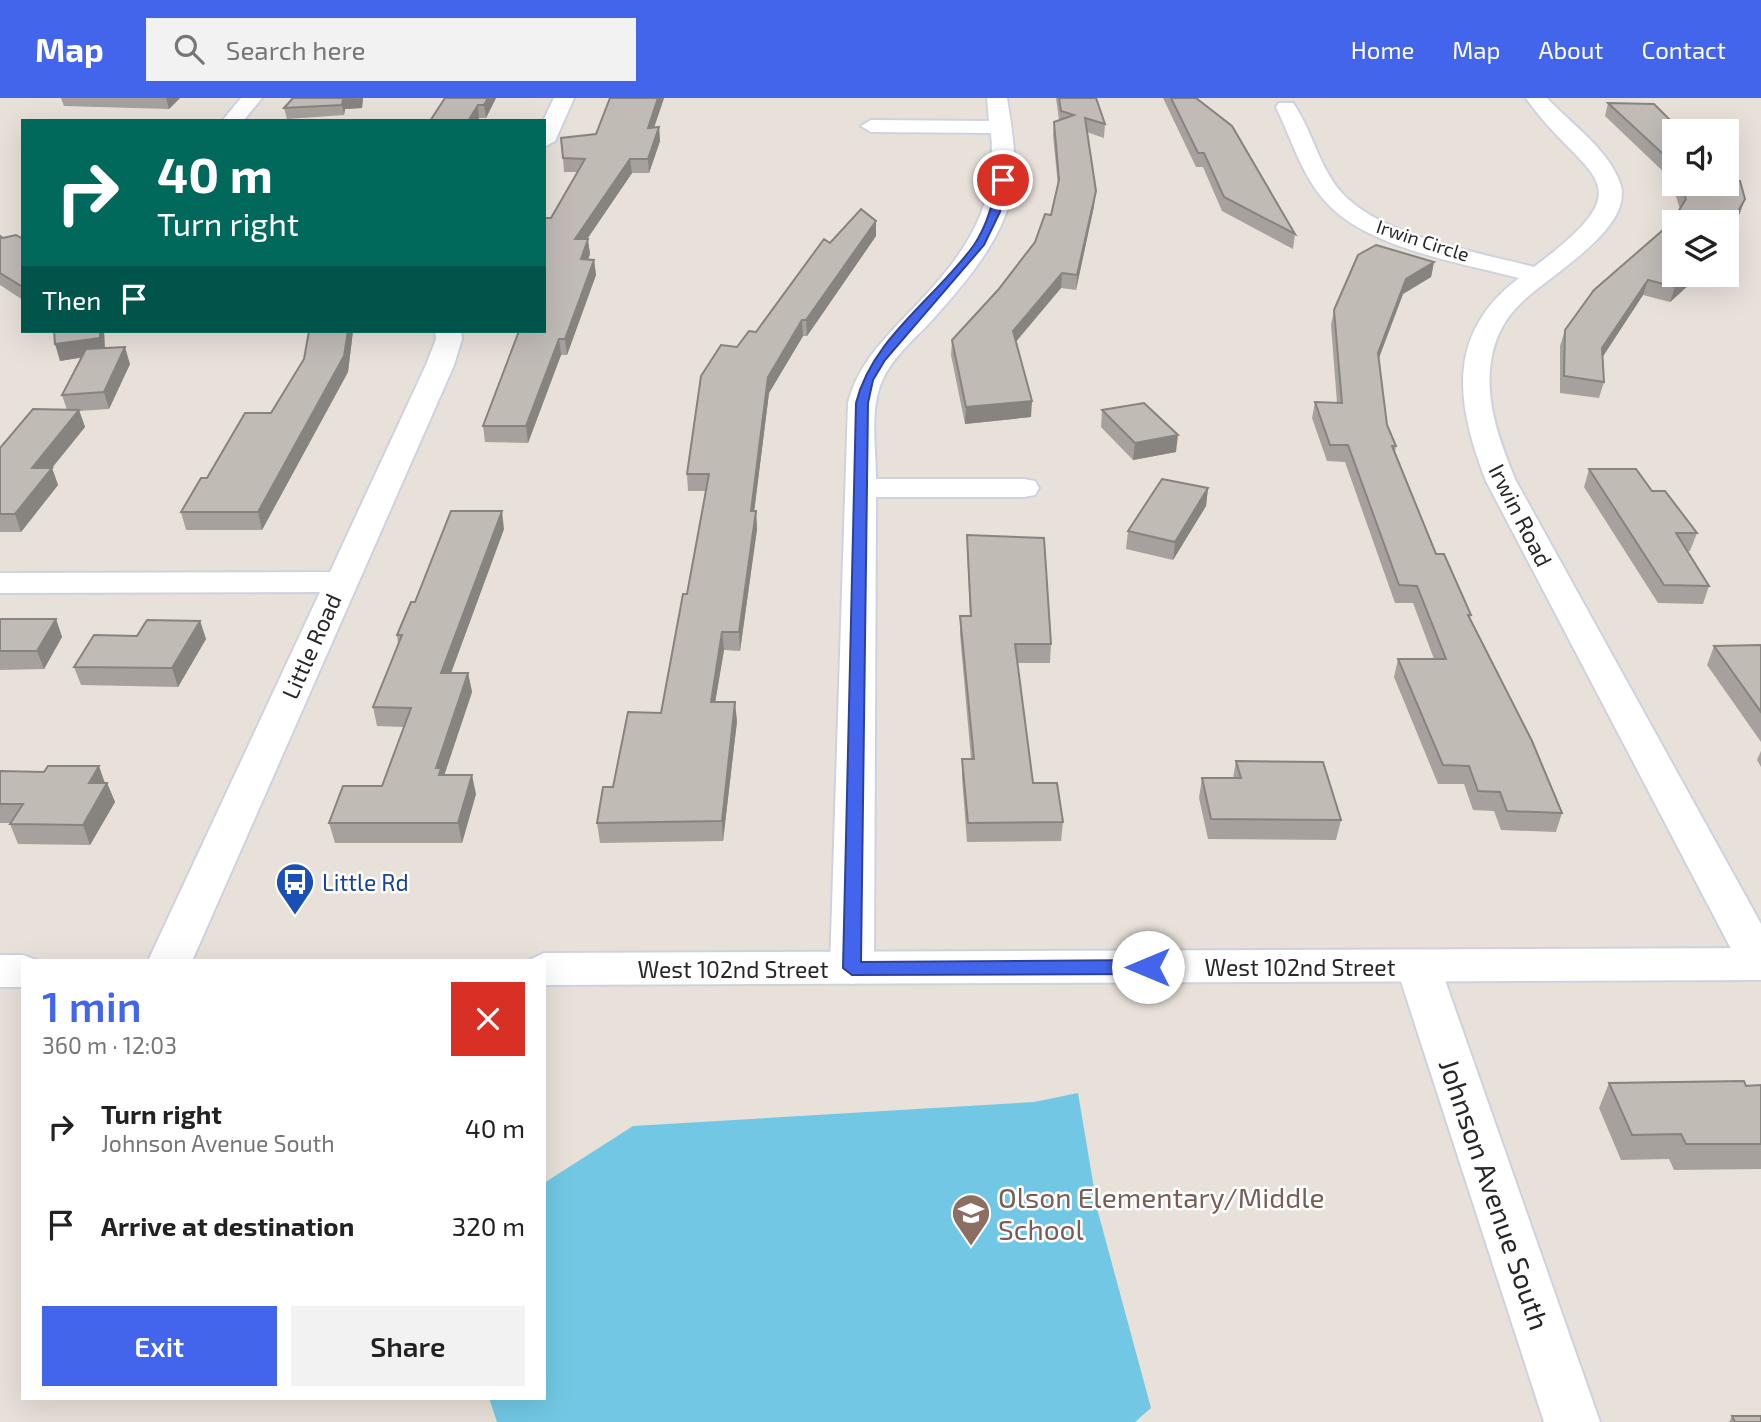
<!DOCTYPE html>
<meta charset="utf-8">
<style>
:root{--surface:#fff;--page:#f2f2f2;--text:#222;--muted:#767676;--accent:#4365eb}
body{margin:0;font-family:"Exo 2",sans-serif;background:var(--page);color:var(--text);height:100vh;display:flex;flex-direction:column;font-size:26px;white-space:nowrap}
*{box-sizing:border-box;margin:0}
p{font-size:23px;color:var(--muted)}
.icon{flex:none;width:38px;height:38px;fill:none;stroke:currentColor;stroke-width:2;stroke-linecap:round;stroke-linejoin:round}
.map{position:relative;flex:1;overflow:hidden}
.panel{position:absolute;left:21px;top:861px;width:525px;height:441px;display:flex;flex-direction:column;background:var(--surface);border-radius:0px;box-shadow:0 7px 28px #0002}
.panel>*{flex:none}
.banner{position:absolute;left:21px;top:21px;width:525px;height:214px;border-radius:0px;box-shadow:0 7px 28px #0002;background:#00695c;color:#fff;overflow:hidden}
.fabs{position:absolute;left:1662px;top:21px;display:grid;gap:14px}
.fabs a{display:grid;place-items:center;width:77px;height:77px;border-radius:0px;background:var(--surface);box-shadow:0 7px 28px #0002;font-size:35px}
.pin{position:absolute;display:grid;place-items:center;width:60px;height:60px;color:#fff;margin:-30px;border:4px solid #fff;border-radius:50%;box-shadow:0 2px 7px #0007}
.me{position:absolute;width:77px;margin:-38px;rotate:270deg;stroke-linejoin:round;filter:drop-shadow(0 0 5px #0008)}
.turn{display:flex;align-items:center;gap:24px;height:147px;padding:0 21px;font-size:32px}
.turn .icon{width:91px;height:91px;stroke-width:2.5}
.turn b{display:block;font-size:49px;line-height:60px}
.then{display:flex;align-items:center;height:66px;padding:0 21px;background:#0003;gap:14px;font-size:26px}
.round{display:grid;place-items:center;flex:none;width:74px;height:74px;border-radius:0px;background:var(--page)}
.head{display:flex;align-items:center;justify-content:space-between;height:119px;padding:0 21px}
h1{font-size:42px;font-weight:600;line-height:52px;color:var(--accent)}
.primary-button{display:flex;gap:14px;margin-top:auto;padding:14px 21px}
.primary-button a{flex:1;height:80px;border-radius:0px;background:var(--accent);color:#fff;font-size:28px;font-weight:600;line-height:80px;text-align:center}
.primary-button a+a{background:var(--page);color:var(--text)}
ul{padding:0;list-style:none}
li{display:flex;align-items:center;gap:21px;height:98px;padding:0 21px}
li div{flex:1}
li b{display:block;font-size:26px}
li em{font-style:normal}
header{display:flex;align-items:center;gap:42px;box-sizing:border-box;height:98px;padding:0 35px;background:var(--accent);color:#fff}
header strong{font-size:33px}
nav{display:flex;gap:38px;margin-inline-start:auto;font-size:24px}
.search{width:490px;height:63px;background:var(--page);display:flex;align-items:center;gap:18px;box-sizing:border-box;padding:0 24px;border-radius:0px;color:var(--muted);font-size:26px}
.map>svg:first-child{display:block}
.water{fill:#72c8e4}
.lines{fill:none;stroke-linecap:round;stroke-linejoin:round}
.minor-casing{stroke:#ced2df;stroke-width:4}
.tertiary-casing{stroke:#ced2df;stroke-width:4}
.minor{fill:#fff;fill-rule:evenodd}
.tertiary{fill:#fff;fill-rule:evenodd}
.wall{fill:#a6a19d}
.shaded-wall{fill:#87837f}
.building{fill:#c1bbb6;stroke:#87837f;stroke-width:2}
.route{fill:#4365eb;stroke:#2c4299;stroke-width:2}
.labels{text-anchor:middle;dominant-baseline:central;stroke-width:5;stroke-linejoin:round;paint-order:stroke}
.far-street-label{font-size:19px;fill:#272727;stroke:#fff}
.street-label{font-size:23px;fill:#272727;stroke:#fff}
.transit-label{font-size:23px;fill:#164399;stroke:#fff;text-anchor:start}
.near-street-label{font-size:28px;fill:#272727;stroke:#fff}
.near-education-label{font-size:28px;fill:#785e54;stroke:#fff;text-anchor:start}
</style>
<header>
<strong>Map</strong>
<div class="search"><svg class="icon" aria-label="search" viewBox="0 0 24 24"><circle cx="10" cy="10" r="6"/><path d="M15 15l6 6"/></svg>Search here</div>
<nav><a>Home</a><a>Map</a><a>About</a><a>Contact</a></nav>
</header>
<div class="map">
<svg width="1761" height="1324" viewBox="0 0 1761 1324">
<rect width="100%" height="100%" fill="#e8e1d9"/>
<path class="water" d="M 1078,995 L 1098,1114 L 1151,1310 L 1135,1324 L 497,1324 L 489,1300 L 544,1300 L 544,1085 L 633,1028 L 1034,1004 Z"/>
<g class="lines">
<g class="minor-casing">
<g id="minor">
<path d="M 241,0 L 262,0 L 243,23 L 222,23 Z"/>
<path d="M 554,0 L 574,0 L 555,43 L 544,49 L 543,23 Z"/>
<path d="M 987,0 L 1007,0 C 1011,26 1016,53 1014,79 C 1010,134 969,180 934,220 C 917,239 894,257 883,281 C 869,309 876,350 876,381 L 1024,381 L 1035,383 L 1039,390 L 1035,397 L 1024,399 L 876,399 L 874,870 L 868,881 L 852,886 L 836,881 L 830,870 L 848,305 C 857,270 878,247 903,221 C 957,165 999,118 991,35 L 871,34 L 861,28 L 871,22 L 989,23 Z"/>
<path d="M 1526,0 L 1547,0 C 1570,25 1609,52 1620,85 C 1636,131 1545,179 1519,207 C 1506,220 1497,236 1493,253 C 1482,298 1499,342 1516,383 L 1761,826 L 1761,882 L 1745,877 L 1739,866 L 1486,383 C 1456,306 1445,236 1519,180 C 1462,165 1366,150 1326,104 C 1302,78 1291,40 1276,9 L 1279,5 L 1293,5 C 1312,32 1319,69 1341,94 C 1381,139 1478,154 1534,169 C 1652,81 1584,83 1526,0 Z"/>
<path d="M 435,233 L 461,233 L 462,241 L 454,267 L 192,863 L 148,863 L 320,494 L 0,495 L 0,475 L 330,474 L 426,267 L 436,241 Z"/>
<path d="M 1418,852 L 1434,857 L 1440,868 L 1600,1324 L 1544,1324 L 1396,868 L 1402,857 Z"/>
</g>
</g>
<g class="tertiary-casing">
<g id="tertiary">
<path d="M 1761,850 L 1761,882 L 544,887 L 544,863 L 527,863 L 544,855 Z"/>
<path d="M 0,857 L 23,857 L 39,863 L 23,863 L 23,889 L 0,889 Z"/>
</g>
</g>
<use href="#minor" class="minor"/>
<use href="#tertiary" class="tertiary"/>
</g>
<g class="wall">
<path d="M 61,0 L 180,0 L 169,11 L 64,8 Z"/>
<path d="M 293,0 L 363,0 L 362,10 L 345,11 L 344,17 L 287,21 L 284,10 Z"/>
<path d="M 445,0 L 496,0 L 486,20 L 479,20 L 478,23 L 430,23 Z"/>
<path d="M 664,0 L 654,30 L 659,29 L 660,43 L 649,75 L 632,75 L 587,141 L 590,156 L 588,162 L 594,162 L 596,177 L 567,257 L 561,257 L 528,345 L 485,344 L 483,328 L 518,235 L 518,233 L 544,233 L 551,120 L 577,74 L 564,74 L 563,60 L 596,36 Z"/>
<path d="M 1056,0 L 1096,0 L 1105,26 L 1104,40 L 1087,34 L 1094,108 L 1076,192 L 1061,190 L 1016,244 L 1031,319 L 965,326 L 951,257 L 952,242 L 998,192 L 1035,144 L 1051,117 L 1058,88 L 1053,37 L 1054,24 L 1059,22 Z"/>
<path d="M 1163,0 L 1196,0 L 1295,136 L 1293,151 L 1222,113 L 1203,69 L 1196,69 Z"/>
<path d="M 1608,5 L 1675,33 L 1675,86 L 1727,86 L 1740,115 L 1700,177 L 1670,204 L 1643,197 L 1603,258 L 1604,284 L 1599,300 L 1560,295 L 1560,248 L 1565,232 L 1671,125 L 1680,111 L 1670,80 L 1605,18 Z"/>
<path d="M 876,123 L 876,138 L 807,238 L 803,238 L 769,295 L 754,413 L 756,413 L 757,431 L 740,553 L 724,552 L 715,604 L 737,623 L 723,743 L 600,745 L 597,725 L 613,689 L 661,615 L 687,496 L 706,393 L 688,393 L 687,376 L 737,249 L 756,234 L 830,145 Z"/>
<path d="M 0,138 L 3,140 L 23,141 L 23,202 L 0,187 Z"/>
<path d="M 1434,164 L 1431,179 L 1403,196 L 1379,260 L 1387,327 L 1396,348 L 1395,354 L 1436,456 L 1471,517 L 1470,521 L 1562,715 L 1556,734 L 1501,732 L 1494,713 L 1473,712 L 1464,686 L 1438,686 L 1394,579 L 1398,561 L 1434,561 L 1413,505 L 1395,505 L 1345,364 L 1327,363 L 1312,320 L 1315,304 L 1337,305 L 1331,227 L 1334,212 Z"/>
<path d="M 54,233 L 104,233 L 105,250 L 130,266 L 109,311 L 79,313 L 85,329 L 52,370 L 58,387 L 21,434 L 0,434 L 0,350 L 67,312 L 62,297 L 81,259 L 60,263 Z"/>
<path d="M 309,233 L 353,233 L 348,274 L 262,432 L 186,432 L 181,414 L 207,380 L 271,315 L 304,261 Z"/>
<path d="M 1102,312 L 1176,354 L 1133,362 L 1101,329 Z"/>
<path d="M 1589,371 L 1697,435 L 1690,453 L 1687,453 L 1709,488 L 1703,506 L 1658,505 L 1584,389 Z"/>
<path d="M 1208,390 L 1206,408 L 1173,462 L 1126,451 L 1128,433 Z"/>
<path d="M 504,431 L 451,575 L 468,575 L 472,594 L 444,677 L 476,696 L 462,745 L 335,745 L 329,725 L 382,688 L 404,629 L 377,628 L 373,609 L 398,546 L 397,537 L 415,504 Z"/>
<path d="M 967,437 L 1051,546 L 1050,565 L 1017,565 L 1033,685 L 1063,724 L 1061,743 L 967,744 L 962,680 L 962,661 L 971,661 L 960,536 L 960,518 L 970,518 L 967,454 Z"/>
<path d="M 0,521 L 56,521 L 62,539 L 44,571 L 0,572 Z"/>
<path d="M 200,523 L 206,541 L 178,589 L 81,587 L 74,569 L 137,538 Z"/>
<path d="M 1761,547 L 1761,644 L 1707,567 L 1714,548 Z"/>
<path d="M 1761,653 L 1761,669 L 1757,662 Z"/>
<path d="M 1236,663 L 1341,722 L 1336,742 L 1208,741 L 1199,700 L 1202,680 L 1233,680 Z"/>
<path d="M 0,673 L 107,685 L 115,704 L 90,747 L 18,746 L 10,726 L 11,725 L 0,725 Z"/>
<path d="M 1609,985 L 1761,987 L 1761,1071 L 1674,1072 L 1669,1061 L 1621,1062 L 1599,1010 Z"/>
<path d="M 1732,1318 L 1761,1324 L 1729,1324 Z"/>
</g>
<g class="shaded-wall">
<path d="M 166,0 L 180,0 L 169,11 Z"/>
<path d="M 363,0 L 362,10 L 345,11 L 344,17 L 342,7 L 343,1 Z"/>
<path d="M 488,0 L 496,0 L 486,20 L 484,7 Z"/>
<path d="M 658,0 L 664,0 L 649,44 L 648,30 Z"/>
<path d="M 478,7 L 479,20 L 478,23 L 468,23 Z"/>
<path d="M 659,29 L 660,43 L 649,75 L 648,61 Z"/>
<path d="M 630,61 L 632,75 L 577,156 L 575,141 Z"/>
<path d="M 1096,93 L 1094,108 L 1076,192 L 1077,177 Z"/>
<path d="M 1745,101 L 1740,115 L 1727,139 L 1727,133 Z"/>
<path d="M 876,123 L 876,138 L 807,238 L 806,222 Z"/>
<path d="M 588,141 L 590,156 L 582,177 L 581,161 Z"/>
<path d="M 594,162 L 596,177 L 567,257 L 565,241 Z"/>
<path d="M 1434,164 L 1431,179 L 1403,196 L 1375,270 L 1378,255 L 1406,181 Z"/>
<path d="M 1062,175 L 1061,190 L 1012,248 L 1013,233 Z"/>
<path d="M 1688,177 L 1700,177 L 1670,204 L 1675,189 Z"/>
<path d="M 1648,182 L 1643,197 L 1598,266 L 1602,250 Z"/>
<path d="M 802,222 L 803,238 L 769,295 L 752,431 L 751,413 L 768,279 Z"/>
<path d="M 100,233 L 104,233 L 105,256 L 60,263 L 55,246 Z"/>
<path d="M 348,233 L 353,233 L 348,274 L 262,432 L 258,414 Z"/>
<path d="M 559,241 L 561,257 L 528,345 L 526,328 Z"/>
<path d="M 125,249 L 130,266 L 109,311 L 104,294 Z"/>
<path d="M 1032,303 L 1031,319 L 965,326 L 966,309 Z"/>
<path d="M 79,312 L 85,329 L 38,387 L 32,370 Z"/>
<path d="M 1178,337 L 1176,354 L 1133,362 L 1135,345 Z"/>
<path d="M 52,370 L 58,387 L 21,434 L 15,416 Z"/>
<path d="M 1208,390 L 1206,408 L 1173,462 L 1175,444 Z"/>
<path d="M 502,413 L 504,431 L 444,594 L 441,575 Z"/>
<path d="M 756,413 L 757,431 L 740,553 L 739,534 Z"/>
<path d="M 56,521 L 62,539 L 44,571 L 37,553 Z"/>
<path d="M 200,523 L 206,541 L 178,589 L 172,570 Z"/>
<path d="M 722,534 L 724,552 L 712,623 L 711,604 Z"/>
<path d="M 468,575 L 472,594 L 440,690 L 436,670 Z"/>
<path d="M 735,604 L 737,623 L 723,743 L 722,723 Z"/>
<path d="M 99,668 L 106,688 L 107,685 L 115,704 L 90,747 L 83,727 L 89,685 Z"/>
<path d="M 472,677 L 476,696 L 462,745 L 458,725 Z"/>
</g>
<g class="building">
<path d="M 293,0 L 356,0 L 343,1 L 342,7 L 284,10 Z"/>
<path d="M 445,0 L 488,0 L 484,7 L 478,7 L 468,23 L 430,23 Z"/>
<path d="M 610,0 L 658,0 L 648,30 L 659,29 L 648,61 L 630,61 L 575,141 L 588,141 L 581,161 L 594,162 L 565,241 L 559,241 L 526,328 L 483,328 L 519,233 L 544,233 L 544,120 L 551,120 L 585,61 L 563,60 L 561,40 L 596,36 Z"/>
<path d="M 1059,0 L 1096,0 L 1105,26 L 1085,20 L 1096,93 L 1077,177 L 1062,175 L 1013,233 L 1032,303 L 966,309 L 952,242 L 998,192 L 1035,144 L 1045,116 L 1051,117 L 1059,82 L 1054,24 L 1074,17 L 1061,13 Z"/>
<path d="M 1171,0 L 1196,0 L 1232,28 L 1295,136 L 1224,99 L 1204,55 L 1198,55 Z"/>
<path d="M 1608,5 L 1654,6 L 1681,33 L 1675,33 L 1675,67 Z"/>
<path d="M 1727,78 L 1731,82 L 1740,83 L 1745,101 L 1727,133 L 1727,124 L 1675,124 L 1675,177 L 1688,177 L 1675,189 L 1648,182 L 1602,250 L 1604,284 L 1564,278 L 1565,232 L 1594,192 L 1671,125 L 1686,101 L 1681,86 L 1727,86 Z"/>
<path d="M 861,111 L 876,123 L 806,222 L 802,222 L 768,279 L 751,413 L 756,413 L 739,534 L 722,534 L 711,604 L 735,604 L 722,723 L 597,725 L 603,689 L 613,689 L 628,614 L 661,615 L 683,496 L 687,496 L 709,376 L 687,376 L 701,278 L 721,247 L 737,249 L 749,233 L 756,234 L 824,141 L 830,145 Z"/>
<path d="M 16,137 L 23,141 L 23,189 L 0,175 L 0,138 L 3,140 Z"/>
<path d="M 1376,147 L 1434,164 L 1406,181 L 1378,255 L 1387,327 L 1396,348 L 1392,348 L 1436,456 L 1444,456 L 1471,517 L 1468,517 L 1532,643 L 1562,715 L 1507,713 L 1500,694 L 1478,693 L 1469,668 L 1443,667 L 1398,561 L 1446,561 L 1417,488 L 1399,487 L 1348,347 L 1330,347 L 1315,304 L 1342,305 L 1334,212 L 1358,157 Z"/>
<path d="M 54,233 L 100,233 L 100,240 L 55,246 Z"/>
<path d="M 309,233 L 348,233 L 344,258 L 258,414 L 181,414 L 201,380 L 207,380 L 245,315 L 271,315 L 304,261 Z"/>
<path d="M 125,249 L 104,294 L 62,297 L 86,251 Z"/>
<path d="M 1144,305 L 1178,337 L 1135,345 L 1102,312 Z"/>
<path d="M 33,311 L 79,312 L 32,370 L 52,370 L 15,416 L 0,416 L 0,350 Z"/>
<path d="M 1589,371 L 1636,371 L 1652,393 L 1665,393 L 1697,435 L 1676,435 L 1709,488 L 1664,487 Z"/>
<path d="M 1162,381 L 1208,390 L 1175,444 L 1128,433 Z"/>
<path d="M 451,413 L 502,413 L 441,575 L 468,575 L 436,670 L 441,670 L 439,677 L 472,677 L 458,725 L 329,725 L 343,688 L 382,688 L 411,610 L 373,609 L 402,537 L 397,537 L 411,504 L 415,504 Z"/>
<path d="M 967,437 L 1044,440 L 1051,546 L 1015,546 L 1033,685 L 1057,685 L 1063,724 L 968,725 L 962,661 L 974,661 L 960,518 L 971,518 Z"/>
<path d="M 0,521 L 56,521 L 37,553 L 0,553 Z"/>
<path d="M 147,522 L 200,523 L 172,570 L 74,569 L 94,537 L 137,538 Z"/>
<path d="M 1761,547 L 1761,614 L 1714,548 Z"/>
<path d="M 1236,663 L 1323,664 L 1341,722 L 1211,721 L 1202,680 L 1241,680 Z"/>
<path d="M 48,668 L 99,668 L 89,685 L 107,685 L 83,727 L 10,726 L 23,706 L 0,706 L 0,673 L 44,674 Z"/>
<path d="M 1744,983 L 1746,988 L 1761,987 L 1761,1046 L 1686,1046 L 1681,1036 L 1632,1037 L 1609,985 Z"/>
<path d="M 1732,1318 L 1761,1318 L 1761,1324 L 1735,1324 Z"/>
</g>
<path class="route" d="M 1003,79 L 1007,82 L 1000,114 L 984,147 L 885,262 L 873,282 L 868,305 L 861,864 L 1148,862 L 1158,869 L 1148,876 L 852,877 L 843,870 L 856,305 C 872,240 936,200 974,147 C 987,128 993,104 998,82 Z"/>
<defs>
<g id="bus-pin" transform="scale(2.0125)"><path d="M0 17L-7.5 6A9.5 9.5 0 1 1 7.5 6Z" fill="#1a4fb4" stroke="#fff"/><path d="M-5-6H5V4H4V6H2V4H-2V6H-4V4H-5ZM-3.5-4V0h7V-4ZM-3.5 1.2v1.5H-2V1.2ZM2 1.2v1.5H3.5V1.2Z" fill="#fff"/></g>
<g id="school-pin" transform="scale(2.0125)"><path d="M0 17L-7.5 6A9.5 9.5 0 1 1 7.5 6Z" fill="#8d6e63" stroke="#fff"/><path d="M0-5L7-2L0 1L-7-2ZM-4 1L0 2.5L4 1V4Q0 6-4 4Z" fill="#fff"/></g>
</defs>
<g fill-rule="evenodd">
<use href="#bus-pin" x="295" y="784"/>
<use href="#school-pin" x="971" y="1115"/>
</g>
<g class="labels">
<g class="far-street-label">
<text transform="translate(1423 142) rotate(18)">Irwin Circle</text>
</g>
<g class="street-label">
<text transform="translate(1521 417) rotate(63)">Irwin Road</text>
<text transform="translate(311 548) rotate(-66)">Little Road</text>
<text x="1300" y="869">West 102nd Street</text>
<text x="733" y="871">West 102nd Street</text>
</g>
<g class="transit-label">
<text x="322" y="784">Little Rd</text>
</g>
<g class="near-street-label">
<text transform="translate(1495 1096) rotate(71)">Johnson Avenue South</text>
</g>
<g class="near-education-label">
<text x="998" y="1099">Olson Elementary/Middle<tspan x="998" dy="32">School</tspan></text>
</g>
</g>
</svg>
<div class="fabs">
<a><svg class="icon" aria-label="sound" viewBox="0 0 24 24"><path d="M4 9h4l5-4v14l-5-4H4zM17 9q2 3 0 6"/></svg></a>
<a><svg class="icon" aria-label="layers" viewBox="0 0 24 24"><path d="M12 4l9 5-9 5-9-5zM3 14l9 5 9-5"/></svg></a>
</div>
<div class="pin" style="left:1003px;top:82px;background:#d93025"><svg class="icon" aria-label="arrive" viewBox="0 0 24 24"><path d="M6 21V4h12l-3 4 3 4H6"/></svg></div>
<svg class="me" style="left:1148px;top:869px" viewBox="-20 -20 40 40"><circle r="19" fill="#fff"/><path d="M0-13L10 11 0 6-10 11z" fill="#4365eb"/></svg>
<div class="banner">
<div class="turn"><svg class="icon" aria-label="right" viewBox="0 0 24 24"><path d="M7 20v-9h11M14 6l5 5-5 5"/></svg><div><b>40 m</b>Turn right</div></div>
<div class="then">Then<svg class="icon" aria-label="arrive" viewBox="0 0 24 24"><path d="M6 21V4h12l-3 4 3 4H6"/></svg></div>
</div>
<section class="panel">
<div class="head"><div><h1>1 min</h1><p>360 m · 12:03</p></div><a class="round" style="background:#d93025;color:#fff"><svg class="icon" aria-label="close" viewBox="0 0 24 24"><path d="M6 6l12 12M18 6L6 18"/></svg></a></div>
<ul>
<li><svg class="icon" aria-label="right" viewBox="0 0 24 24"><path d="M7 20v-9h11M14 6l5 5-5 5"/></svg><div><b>Turn right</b><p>Johnson Avenue South</p></div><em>40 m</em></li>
<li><svg class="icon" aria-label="arrive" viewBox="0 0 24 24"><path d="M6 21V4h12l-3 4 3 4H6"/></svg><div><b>Arrive at destination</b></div><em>320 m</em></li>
</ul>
<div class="primary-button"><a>Exit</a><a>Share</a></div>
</section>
</div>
